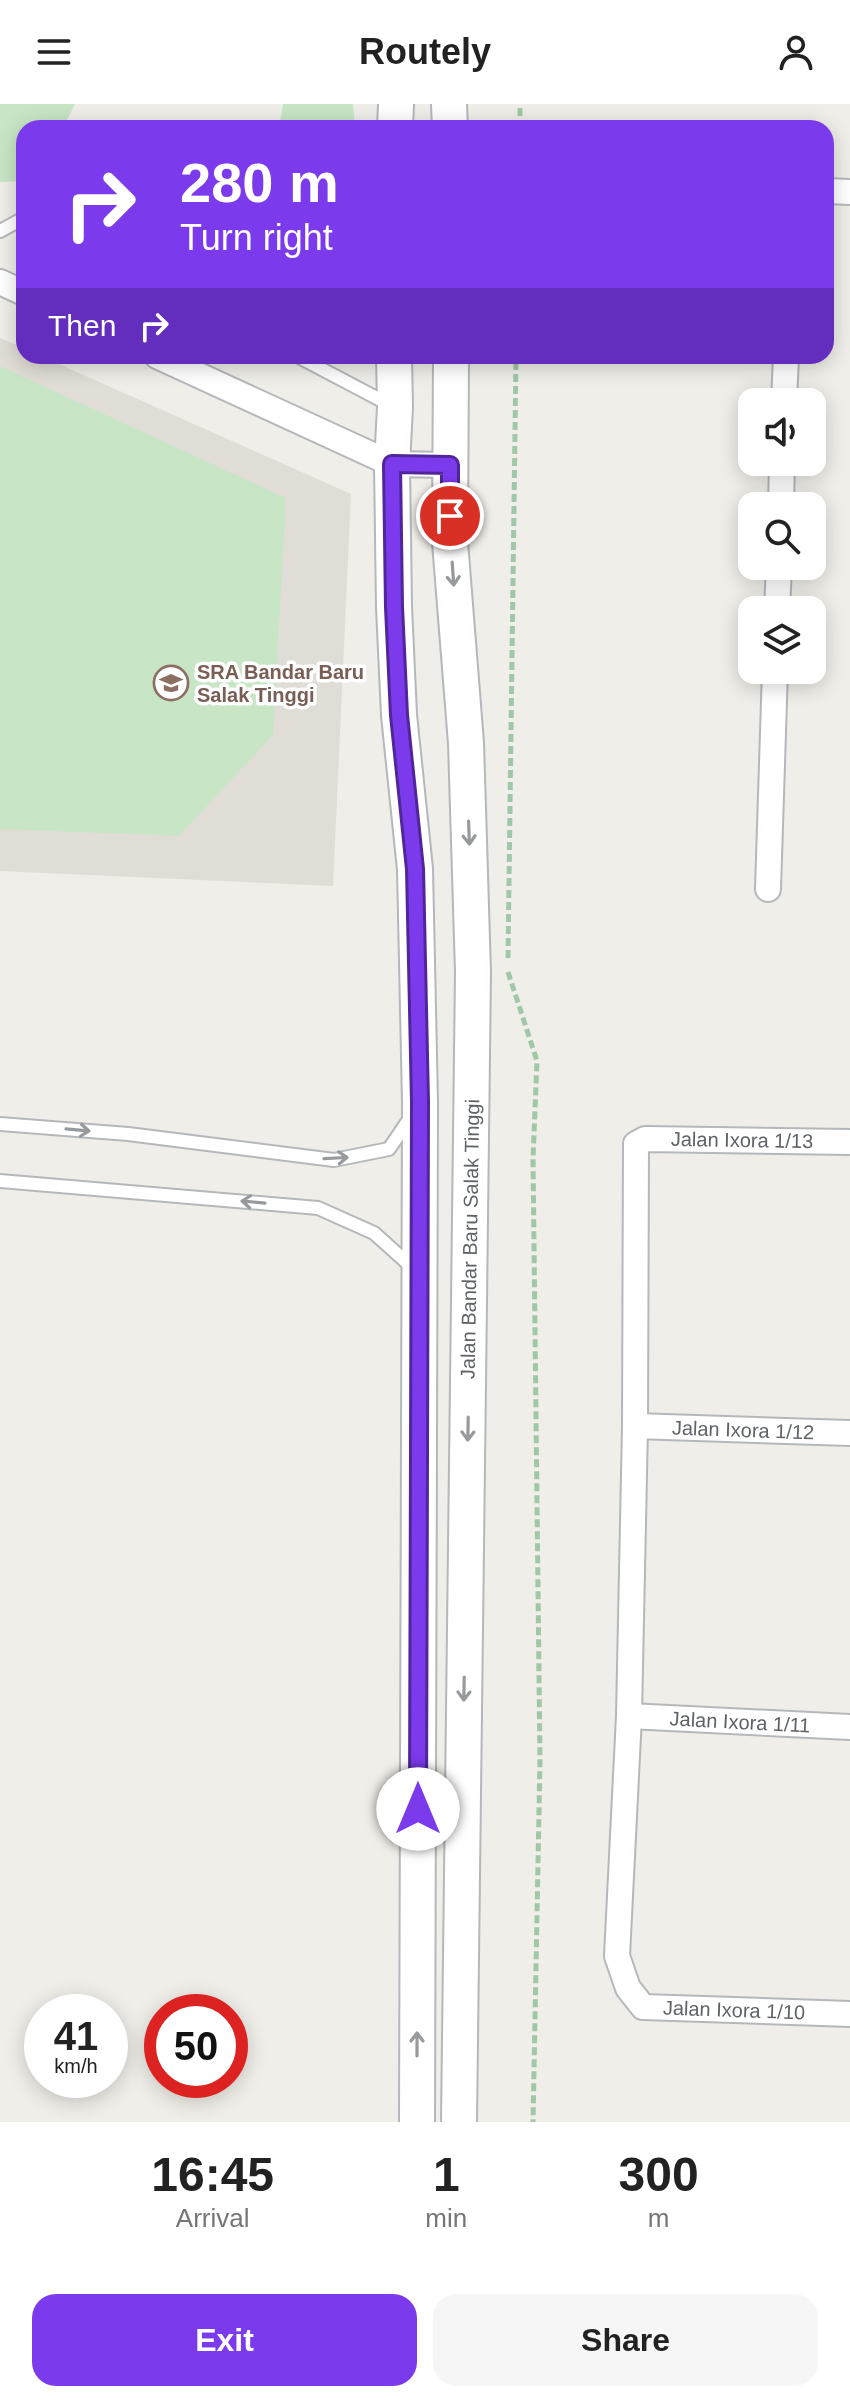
<!DOCTYPE html>
<style>
:root{--surface:#fff;--page:#f6f6f6;--text:#222;--muted:#767676;--accent:#7c3aed}
body{margin:0;font-family:Helvetica,sans-serif;background:var(--page);color:var(--text);height:100vh;display:flex;flex-direction:column;font-size:30px;white-space:nowrap}
*{box-sizing:border-box;margin:0}
p{font-size:26px;color:var(--muted)}
.icon{flex:none;width:44px;height:44px;fill:none;stroke:currentColor;stroke-width:2;stroke-linecap:round;stroke-linejoin:round}
.map{position:relative;height:2018px;overflow:hidden}
.sheet{display:flex;flex-direction:column;background:var(--surface);flex:1}
.sheet>*{flex:none}
.guide{position:absolute;left:16px;top:16px;width:818px;height:244px;border-radius:24px;box-shadow:0 4px 20px #0003;background:#7c3aed;color:#fff;overflow:hidden}
.fabs{position:absolute;left:738px;top:284px;display:grid;gap:16px}
.fabs a{display:grid;place-items:center;width:88px;height:88px;border-radius:16px;background:var(--surface);box-shadow:0 4px 20px #0003;font-size:40px}
.speed{position:absolute;left:24px;top:1890px;display:flex;gap:16px;font-size:40px;font-weight:700;text-align:center}
.speed>*{display:grid;place-content:center;width:104px;height:104px;border-radius:50%;background:var(--surface);box-shadow:0 4px 20px #0003;line-height:1}
.speed small{font-size:20px;font-weight:400}
.speed .limit{border:12px solid #d22;background:#fff;color:#111}
.pin{position:absolute;display:grid;place-items:center;width:68px;height:68px;color:#fff;margin:-34px;border:4px solid #fff;border-radius:50%;box-shadow:0 2px 8px #0007}
.me{position:absolute;width:88px;margin:-44px;rotate:0deg;stroke-linejoin:round;filter:drop-shadow(0 0 6px #0008)}
.turn{display:flex;align-items:center;gap:28px;height:168px;padding:0 32px;font-size:36px}
.turn .icon{width:104px;height:104px;stroke-width:2.5}
.turn b{display:block;font-size:56px;line-height:68px}
.then{display:flex;align-items:center;height:76px;padding:0 32px;background:#0003;gap:16px;font-size:30px}
.eta{display:flex;justify-content:space-evenly;align-items:center;height:136px;text-align:center}
.eta b{font-size:48px;font-weight:700;line-height:56px}
.action{display:flex;gap:16px;margin-top:auto;padding:16px 32px}
.action a{flex:1;height:92px;border-radius:24px;background:var(--accent);color:#fff;font-size:32px;font-weight:700;line-height:92px;text-align:center}
.action a+a{background:var(--page);color:var(--text)}
header{display:flex;justify-content:space-between;align-items:center;height:104px;padding:0 32px;background:var(--surface);font-size:36px;font-weight:700}
.map>svg:first-child{display:block}
.education{fill:#e0ddd6}
.green{fill:#c8e6c6}
.lines{fill:none;stroke-linecap:round;stroke-linejoin:round}
.service-casing{stroke:#b5b8bb;stroke-width:16}
.minor-casing{stroke:#b5b8bb;stroke-width:28}
.secondary-casing{stroke:#b4b7bb;stroke-width:38}
.path{stroke:#a0c7a8;stroke-width:5;stroke-dasharray:8 4;stroke-linecap:butt}
.service{stroke:#fff;stroke-width:12}
.minor{stroke:#fff;stroke-width:24}
.secondary{stroke:#fff;stroke-width:34}
.oneway{stroke:#979a9c}
.route-casing{stroke:#51269a;stroke-width:20}
.route{stroke:#7c3aed;stroke-width:14}
.labels{text-anchor:middle;dominant-baseline:central;stroke-width:7;stroke-linejoin:round;paint-order:stroke}
.education-label{font-size:20px;font-weight:bold;fill:#785e54;stroke:#fff;text-anchor:start}
.street-label{font-size:20px;fill:#5f6367;stroke:#fff}
</style>
<header><svg class="icon" aria-label="menu" viewBox="0 0 24 24"><path d="M4 6h16M4 12h16M4 18h16"/></svg>Routely<svg class="icon" aria-label="person" viewBox="0 0 24 24"><circle cx="12" cy="8" r="4"/><path d="M4 21q1-7 8-7t8 7"/></svg></header>
<div class="map">
<svg width="850" height="2018" viewBox="0 0 850 2018">
<rect width="100%" height="100%" fill="#f0eee8"/>
<path class="education" d="M 0,234 L 24,244 L 24,252 L 41,252 L 351,390 L 333,782 L 0,767 Z"/>
<g class="green">
<path d="M 0,0 L 75,0 L 63,24 L 24,24 L 24,77 L 0,78 Z"/>
<path d="M 283,0 L 353,0 L 355,24 L 279,24 Z"/>
<path d="M 0,262 L 286,394 L 273,631 L 179,732 L 0,725 Z"/>
</g>
<g class="lines">
<g class="service-casing">
<g id="service">
<path d="M 0,127 L 24,114"/>
<path d="M 297,252 L 390,301"/>
<path d="M 0,1020 L 128,1030 L 334,1056 L 389,1045 L 412,1011"/>
<path d="M 0,1077 L 318,1104 L 374,1129 L 413,1164"/>
</g>
</g>
<g class="minor-casing">
<g id="minor">
<path d="M 826,87 L 850,88"/>
<path d="M 0,178 L 24,189"/>
<path d="M 157,252 L 392,360 L 450,361"/>
<path d="M 784,298 L 786,252"/>
<path d="M 781,402 L 782,358"/>
<path d="M 777,506 L 779,462"/>
<path d="M 768,785 L 775,566"/>
<path d="M 850,1038 L 645,1035 L 636,1040 L 635,1322 L 629,1612 L 617,1852 L 628,1884 L 643,1903 L 850,1910"/>
<path d="M 635,1322 L 850,1329"/>
<path d="M 629,1612 L 850,1623"/>
</g>
</g>
<g class="secondary-casing">
<g id="secondary">
<path d="M 449,0 L 450,24"/>
<path d="M 395,24 L 396,0"/>
<path d="M 394,252 L 395,303 L 392,360 L 394,503 L 399,611 L 415,765 L 420,998 L 417,2018"/>
<path d="M 451,252 L 450,438 L 466,639 L 473,868 L 459,2018"/>
</g>
</g>
<g class="path">
<path d="M 520,24 L 520,0"/>
<path d="M 508,854 L 516,252"/>
<path d="M 508,868 L 537,957 L 533,1054 L 540,1656 L 533,2018"/>
</g>
<use href="#service" class="service"/>
<use href="#minor" class="minor"/>
<use href="#secondary" class="secondary"/>
</g>
<defs><path id="oneway-shaft" d="M-6 0H5M1.5-3L5.5 0L1.5 3" fill="none" stroke-width="1.6" stroke-linecap="round" stroke-linejoin="round" transform="scale(2)"/></defs>
<g class="oneway">
<use href="#oneway-shaft" transform="translate(453 470) rotate(86)"/>
<use href="#oneway-shaft" transform="translate(469 729) rotate(88)"/>
<use href="#oneway-shaft" transform="translate(78 1026) rotate(5)"/>
<use href="#oneway-shaft" transform="translate(336 1054) rotate(-3)"/>
<use href="#oneway-shaft" transform="translate(253 1098) rotate(-175)"/>
<use href="#oneway-shaft" transform="translate(468 1325) rotate(91)"/>
<use href="#oneway-shaft" transform="translate(464 1585) rotate(91)"/>
<use href="#oneway-shaft" transform="translate(417 1940) rotate(-90)"/>
</g>
<g class="lines">
<g class="route-casing">
<path id="route" d="M 418,1705 L 420,998 L 415,765 L 399,611 L 394,503 L 392,360 L 450,361 L 450,412"/>
</g>
<use href="#route" class="route"/>
</g>
<defs>
<g id="school-ring" transform="scale(1.8)"><circle r="9.5" fill="#fff" stroke="#8d6e63" stroke-width="1.5"/><path d="M0-5L7-2L0 1L-7-2ZM-4 1L0 2.5L4 1V4Q0 6-4 4Z" fill="#8d6e63"/></g>
</defs>
<g fill-rule="evenodd">
<use href="#school-ring" x="171" y="579"/>
</g>
<g class="labels">
<g class="education-label">
<text x="197" y="568">SRA Bandar Baru<tspan x="197" dy="23">Salak Tinggi</tspan></text>
</g>
<g class="street-label">
<text transform="translate(742 1036) rotate(1)">Jalan Ixora 1/13</text>
<text transform="translate(470 1135) rotate(-89)">Jalan Bandar Baru Salak Tinggi</text>
<text transform="translate(743 1326) rotate(2)">Jalan Ixora 1/12</text>
<text transform="translate(740 1618) rotate(3)">Jalan Ixora 1/11</text>
<text transform="translate(734 1906) rotate(2)">Jalan Ixora 1/10</text>
</g>
</g>
</svg>
<div class="fabs">
<a><svg class="icon" aria-label="sound" viewBox="0 0 24 24"><path d="M4 9h4l5-4v14l-5-4H4zM17 9q2 3 0 6"/></svg></a>
<a><svg class="icon" aria-label="search" viewBox="0 0 24 24"><circle cx="10" cy="10" r="6"/><path d="M15 15l6 6"/></svg></a>
<a><svg class="icon" aria-label="layers" viewBox="0 0 24 24"><path d="M12 4l9 5-9 5-9-5zM3 14l9 5 9-5"/></svg></a>
</div>
<div class="speed"><div>41<small>km/h</small></div><div class="limit">50</div></div>
<div class="pin" style="left:450px;top:412px;background:#d93025"><svg class="icon" aria-label="arrive" viewBox="0 0 24 24"><path d="M6 21V4h12l-3 4 3 4H6"/></svg></div>
<svg class="me" style="left:418px;top:1705px" viewBox="-20 -20 40 40"><circle r="19" fill="#fff"/><path d="M0-13L10 11 0 6-10 11z" fill="#7c3aed"/></svg>
<div class="guide">
<div class="turn"><svg class="icon" aria-label="right" viewBox="0 0 24 24"><path d="M7 20v-9h11M14 6l5 5-5 5"/></svg><div><b>280 m</b>Turn right</div></div>
<div class="then">Then<svg class="icon" aria-label="right" viewBox="0 0 24 24"><path d="M7 20v-9h11M14 6l5 5-5 5"/></svg></div>
</div>
</div>
<section class="sheet">
<div class="eta">
<div><b>16:45</b><p>Arrival</p></div>
<div><b>1</b><p>min</p></div>
<div><b>300</b><p>m</p></div>
</div>
<div class="action"><a>Exit</a><a>Share</a></div>
</section>
